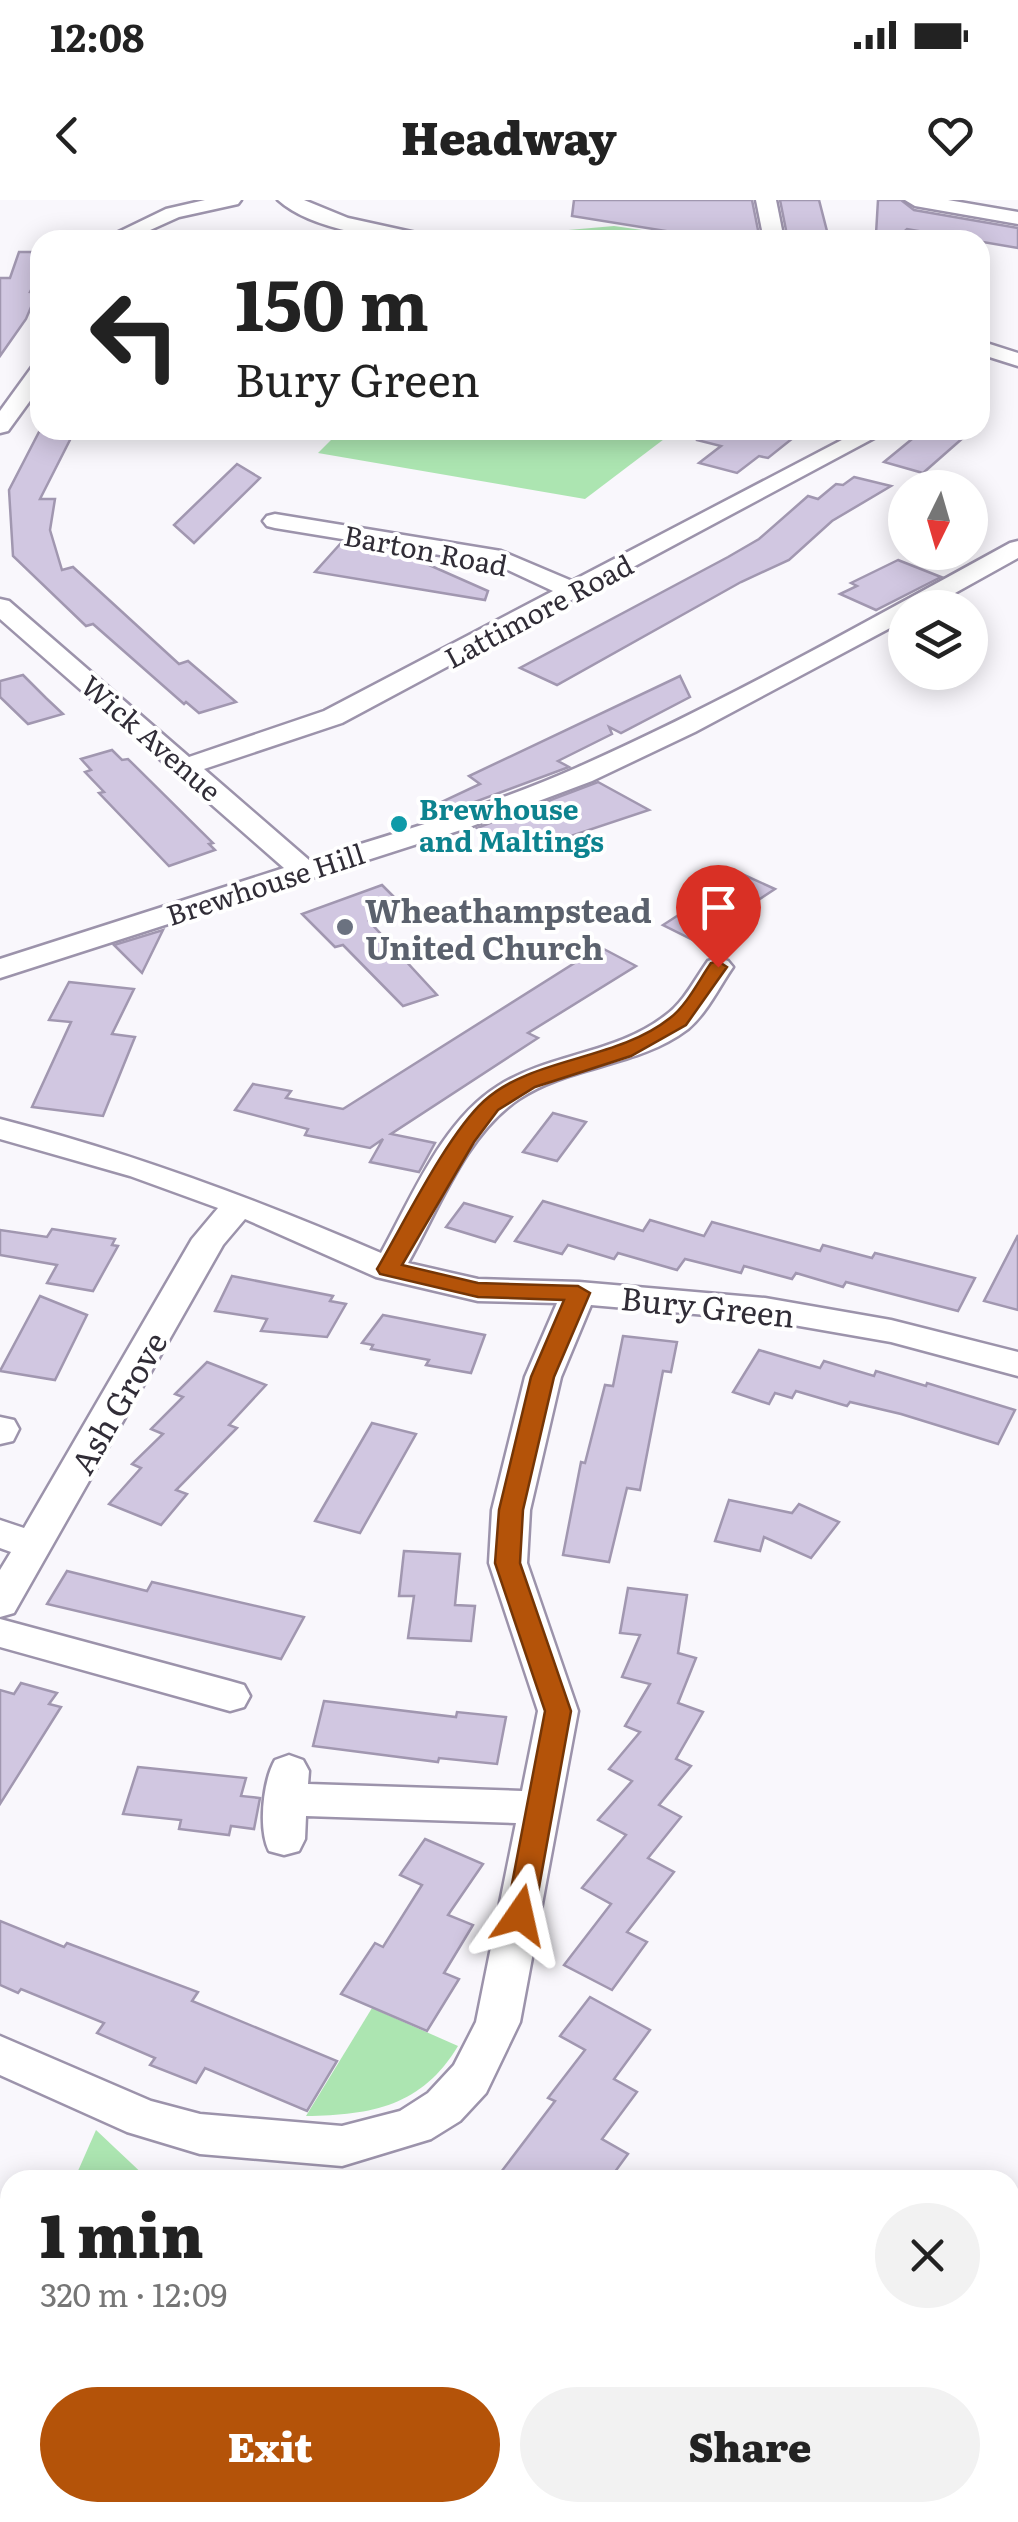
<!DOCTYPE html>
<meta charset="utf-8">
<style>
:root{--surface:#fff;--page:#f2f2f2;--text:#222;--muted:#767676;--accent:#b45309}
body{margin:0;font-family:Literata,serif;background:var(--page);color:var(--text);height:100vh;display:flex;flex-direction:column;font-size:38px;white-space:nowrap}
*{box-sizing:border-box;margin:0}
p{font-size:32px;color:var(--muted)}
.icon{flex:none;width:55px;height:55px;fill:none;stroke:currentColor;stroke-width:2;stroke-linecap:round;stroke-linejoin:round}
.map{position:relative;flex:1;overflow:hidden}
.panel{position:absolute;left:0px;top:1970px;width:1020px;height:352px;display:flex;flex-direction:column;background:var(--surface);border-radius:30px 30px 0 0;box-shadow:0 5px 25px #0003}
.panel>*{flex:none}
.banner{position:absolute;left:30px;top:30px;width:960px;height:210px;border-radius:30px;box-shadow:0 5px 25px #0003;background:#fff;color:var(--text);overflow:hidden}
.needle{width:65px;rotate:185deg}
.controls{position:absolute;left:888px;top:270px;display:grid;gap:20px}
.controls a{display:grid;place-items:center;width:100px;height:100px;border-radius:50%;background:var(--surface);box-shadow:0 5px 25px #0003;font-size:50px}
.pin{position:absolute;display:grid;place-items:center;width:85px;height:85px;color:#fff;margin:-102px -42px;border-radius:50% 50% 50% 0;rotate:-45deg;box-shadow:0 0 10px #0007}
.pin .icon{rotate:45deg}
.me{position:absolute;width:110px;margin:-55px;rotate:11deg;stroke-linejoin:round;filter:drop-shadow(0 0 8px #0008)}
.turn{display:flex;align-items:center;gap:35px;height:210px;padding:0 40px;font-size:45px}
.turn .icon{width:130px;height:130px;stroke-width:2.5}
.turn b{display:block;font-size:70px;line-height:85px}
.round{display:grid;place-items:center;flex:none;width:105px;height:105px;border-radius:52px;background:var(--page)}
.head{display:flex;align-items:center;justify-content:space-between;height:170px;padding:0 40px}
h1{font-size:60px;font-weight:800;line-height:75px}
.cta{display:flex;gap:20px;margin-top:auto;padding:20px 40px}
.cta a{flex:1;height:115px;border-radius:60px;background:var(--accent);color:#fff;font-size:40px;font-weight:800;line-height:115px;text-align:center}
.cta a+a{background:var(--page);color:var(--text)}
.status{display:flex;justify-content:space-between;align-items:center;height:70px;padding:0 50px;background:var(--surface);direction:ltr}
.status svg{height:28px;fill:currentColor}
header{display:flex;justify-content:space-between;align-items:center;height:130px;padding:0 40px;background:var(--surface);font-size:45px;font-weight:800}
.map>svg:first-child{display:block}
.green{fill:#ace5b1}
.building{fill:#d1c7e1;stroke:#a197b0;stroke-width:2.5}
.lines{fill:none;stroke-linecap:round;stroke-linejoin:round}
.minor-casing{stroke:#9c93ab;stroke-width:5}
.minor{fill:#fff;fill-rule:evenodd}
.route{fill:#b45309;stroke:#753606;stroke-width:2.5}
.culture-dot{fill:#0f9aa8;stroke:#fff;stroke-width:4}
.worship-dot{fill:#6b7280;stroke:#fff;stroke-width:4}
.labels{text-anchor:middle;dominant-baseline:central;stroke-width:8;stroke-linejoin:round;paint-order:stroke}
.far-street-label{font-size:28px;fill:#312d37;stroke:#fff}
.far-culture-label{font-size:28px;font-weight:bold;fill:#0d838f;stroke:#fff;text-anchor:start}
.worship-label{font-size:32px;font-weight:bold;fill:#5b616d;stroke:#fff;text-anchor:start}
.street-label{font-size:32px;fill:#312d37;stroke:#fff}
</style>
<div class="status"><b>12:08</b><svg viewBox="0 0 49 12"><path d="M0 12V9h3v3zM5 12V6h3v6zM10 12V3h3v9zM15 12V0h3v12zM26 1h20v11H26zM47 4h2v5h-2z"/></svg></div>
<header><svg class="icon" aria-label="back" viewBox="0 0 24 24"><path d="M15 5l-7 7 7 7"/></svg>Headway<svg class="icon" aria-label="heart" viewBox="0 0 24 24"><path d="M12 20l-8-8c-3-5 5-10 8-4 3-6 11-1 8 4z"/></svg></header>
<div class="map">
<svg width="1018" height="2322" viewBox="0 0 1018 2322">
<rect width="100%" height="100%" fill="#f9f7fc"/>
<g class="green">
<path d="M 614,26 L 712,40 L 502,40 L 511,35 Z"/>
<path d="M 341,230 L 676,230 L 585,299 L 318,253 Z"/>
<path d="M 372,1808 L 458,1846 C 422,1906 372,1915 306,1916 Z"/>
<path d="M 96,1930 L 149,1980 L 74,1980 Z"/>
<path d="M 10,2123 L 10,2312 L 616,2312 L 627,2322 L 0,2322 L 0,2145 Z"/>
</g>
<g class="building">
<path d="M 574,0 L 752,0 L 759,35 L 703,37 L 572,16 Z"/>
<path d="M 780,0 L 819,0 L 828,35 L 787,35 Z"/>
<path d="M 878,0 L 901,0 L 914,10 L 1018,28 L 1018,48 L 907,29 L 897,38 L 876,34 Z"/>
<path d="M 19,52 L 40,52 L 40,72 L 30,92 L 37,93 L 26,119 L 0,156 L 0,78 L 10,78 Z"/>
<path d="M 40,230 L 75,230 L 40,299 L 55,299 L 50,330 L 62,370 L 73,367 L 179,464 L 188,461 L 236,502 L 199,513 L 186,502 L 184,504 L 93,424 L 86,426 L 13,356 L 9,290 Z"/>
<path d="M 698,230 L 803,230 L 768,258 L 759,256 L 737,273 L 699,263 L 721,246 L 697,240 Z"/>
<path d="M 923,230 L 972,230 L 923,273 L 884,262 Z"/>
<path d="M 237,264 L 260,278 L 194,343 L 174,325 Z"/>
<path d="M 854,277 L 891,286 L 832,321 L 789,360 L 741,382 L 557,485 L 520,468 L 728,357 L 759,339 L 808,296 L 818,299 L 836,284 L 843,285 Z"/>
<path d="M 341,343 L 402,353 L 488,391 L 485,400 L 315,372 Z"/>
<path d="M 898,360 L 941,377 L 876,410 L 840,394 L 857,386 L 851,383 Z"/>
<path d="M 23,475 L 46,498 L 63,514 L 28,524 L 0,497 L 0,481 Z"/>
<path d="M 680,476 L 690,497 L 621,533 L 609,527 L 612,534 L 558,561 L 569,567 L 448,612 L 435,605 L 480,584 L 469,576 Z"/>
<path d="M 112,550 L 122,560 L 128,559 L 213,643 L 209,644 L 215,650 L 169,666 L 99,593 L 104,592 L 85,572 L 91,570 L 81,559 Z"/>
<path d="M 598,582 L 649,610 L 520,653 L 477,628 Z"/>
<path d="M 742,674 L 775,689 L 695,741 L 663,725 Z"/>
<path d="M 382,685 L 406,709 L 369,721 L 437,795 L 403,806 L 343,745 L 335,747 L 302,714 Z"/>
<path d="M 163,730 L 142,773 L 114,745 Z"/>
<path d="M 600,747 L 636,766 L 528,833 L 538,838 L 391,934 L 435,943 L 419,972 L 370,962 L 383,939 L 370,948 L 305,935 L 308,929 L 235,910 L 253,884 L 291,891 L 286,898 L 343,909 Z"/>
<path d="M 69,782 L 134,789 L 112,834 L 135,837 L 103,916 L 32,907 L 71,822 L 49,820 Z"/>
<path d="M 553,913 L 586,922 L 557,961 L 523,952 Z"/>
<path d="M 543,1001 L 643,1031 L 650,1020 L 704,1036 L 712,1022 L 820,1051 L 823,1045 L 872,1058 L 875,1053 L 975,1078 L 958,1111 L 846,1082 L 843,1087 L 796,1073 L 792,1079 L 744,1066 L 741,1073 L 685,1059 L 677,1070 L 618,1053 L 614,1059 L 568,1045 L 562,1054 L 515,1041 Z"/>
<path d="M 464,1003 L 512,1017 L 495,1042 L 446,1027 Z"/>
<path d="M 52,1029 L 115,1039 L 112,1045 L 118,1046 L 93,1091 L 47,1083 L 57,1065 L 0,1055 L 0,1030 L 47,1037 Z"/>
<path d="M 1018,1035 L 1018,1110 L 984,1101 Z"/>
<path d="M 232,1076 L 333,1096 L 330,1101 L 346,1104 L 327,1137 L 261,1131 L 267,1119 L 215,1111 Z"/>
<path d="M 40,1096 L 87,1115 L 55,1180 L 0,1171 Z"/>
<path d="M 383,1115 L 485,1135 L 471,1173 L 426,1165 L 429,1160 L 371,1149 L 373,1145 L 362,1143 Z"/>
<path d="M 623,1136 L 677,1142 L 671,1172 L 663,1171 L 640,1290 L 627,1288 L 609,1362 L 563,1355 L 581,1262 L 585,1263 L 605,1185 L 613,1186 Z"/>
<path d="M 759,1150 L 820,1168 L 824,1161 L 874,1176 L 876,1171 L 926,1186 L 927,1183 L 1015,1210 L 998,1244 L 901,1214 L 850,1202 L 847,1206 L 796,1191 L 792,1198 L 775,1193 L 769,1204 L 733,1192 Z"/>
<path d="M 207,1162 L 266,1185 L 229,1225 L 237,1228 L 176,1290 L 187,1294 L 161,1325 L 109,1304 L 141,1268 L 132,1264 L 163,1234 L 151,1229 L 183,1197 L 175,1194 Z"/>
<path d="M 372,1223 L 416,1234 L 360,1333 L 315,1321 Z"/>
<path d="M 729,1300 L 792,1313 L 799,1304 L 839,1322 L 811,1358 L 764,1337 L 760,1351 L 715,1341 Z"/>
<path d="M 404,1351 L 460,1354 L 455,1405 L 475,1406 L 471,1441 L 408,1438 L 414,1396 L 399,1396 Z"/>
<path d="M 67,1371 L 147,1391 L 152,1382 L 304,1417 L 281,1459 L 47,1404 Z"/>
<path d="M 628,1388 L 687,1395 L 678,1453 L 696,1458 L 678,1503 L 703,1512 L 676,1559 L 691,1566 L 659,1605 L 681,1617 L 648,1658 L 674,1672 L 627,1732 L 647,1742 L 612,1790 L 564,1765 L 611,1704 L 582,1688 L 626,1635 L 598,1620 L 632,1581 L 609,1569 L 640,1532 L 625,1526 L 650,1484 L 622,1477 L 640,1435 L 620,1433 Z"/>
<path d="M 21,1483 L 57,1493 L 49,1504 L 61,1507 L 0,1604 L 0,1490 L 14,1494 Z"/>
<path d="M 324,1501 L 456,1517 L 457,1512 L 506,1517 L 497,1564 L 439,1558 L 438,1562 L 313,1546 Z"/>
<path d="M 138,1567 L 246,1578 L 241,1596 L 260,1598 L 254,1629 L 231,1626 L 229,1635 L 179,1629 L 181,1620 L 123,1614 Z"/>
<path d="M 425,1639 L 483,1664 L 448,1715 L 473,1725 L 444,1773 L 459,1779 L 427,1831 L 341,1794 L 375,1743 L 383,1747 L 422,1685 L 400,1675 Z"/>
<path d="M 0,1721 L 64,1747 L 67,1743 L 198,1792 L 192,1801 L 337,1861 L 307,1911 L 205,1868 L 196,1883 L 150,1865 L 155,1858 L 97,1833 L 104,1823 L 21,1789 L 18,1793 L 0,1785 Z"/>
<path d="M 590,1797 L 650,1830 L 614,1879 L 637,1892 L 602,1939 L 628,1954 L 609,1980 L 495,1980 L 555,1901 L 548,1898 L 585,1850 L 560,1836 Z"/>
</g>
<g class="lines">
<g class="minor-casing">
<g id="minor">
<path d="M 205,0 L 241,0 L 238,4 L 179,17 L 128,40 L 102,40 L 166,9 Z"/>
<path d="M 278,0 L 304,0 L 348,18 L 430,36 L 433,40 C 388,40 312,31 278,0 Z"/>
<path d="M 756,0 L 776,0 L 784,40 L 764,40 Z"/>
<path d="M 905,0 L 948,0 L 1018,12 L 1018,24 L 915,6 Z"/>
<path d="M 980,141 L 1018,153 L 1018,166 L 980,154 Z"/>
<path d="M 40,166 L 40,187 L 8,231 L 0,233 L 0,211 L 32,167 Z"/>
<path d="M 861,230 L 889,230 L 342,523 L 204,569 L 309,660 C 398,632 490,606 576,568 C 725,502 867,421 1010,343 L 1018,341 L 1018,358 L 928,408 L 905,408 L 905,420 L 695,532 L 592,581 L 467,628 L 0,778 L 0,759 L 284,668 L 0,419 L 0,399 L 9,401 L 189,557 L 324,511 L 553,391 L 495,364 L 275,328 L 267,326 L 263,321 L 267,316 L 275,314 L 501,351 L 572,381 Z"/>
<path d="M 718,758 L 728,761 L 733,767 C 719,787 707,813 688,829 C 638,867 570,865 519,899 C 465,935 439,1009 408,1063 L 478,1079 L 579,1082 L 765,1098 L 891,1120 L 1018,1152 L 1018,1176 L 891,1142 L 765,1120 L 591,1105 L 561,1177 L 530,1310 L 527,1363 L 578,1511 L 520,1822 L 486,1893 L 460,1921 L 431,1939 L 342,1966 L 200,1954 L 127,1932 L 0,1875 L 0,1836 L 151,1901 L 200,1914 L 342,1926 L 400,1911 L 428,1893 L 454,1865 L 476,1822 L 516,1623 L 306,1616 L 305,1639 L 299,1651 L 284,1655 L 269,1651 C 258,1629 263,1581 275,1560 L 289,1555 L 303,1560 L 309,1571 L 308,1584 L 522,1591 L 538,1511 L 489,1363 L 492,1310 L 525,1177 L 557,1103 L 478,1101 L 376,1077 L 245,1019 L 223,1045 L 14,1413 L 0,1417 L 0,1370 L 11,1352 L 0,1348 L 0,1320 L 24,1328 L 192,1039 L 218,1008 L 130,976 L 0,939 L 0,919 C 132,953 256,999 381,1053 C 412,997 442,921 498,886 C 550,853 617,854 666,815 C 684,802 695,779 708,761 Z"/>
<path d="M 0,1217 L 14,1220 L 19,1229 L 13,1241 L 0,1244 Z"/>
<path d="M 0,1419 L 230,1481 L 244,1485 L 250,1496 L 244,1507 L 230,1511 L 0,1447 Z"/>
</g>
</g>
<use href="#minor" class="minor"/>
</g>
<path class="route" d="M 718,761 L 727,767 L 686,825 L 631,856 L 535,887 L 498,910 L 474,942 L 402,1065 L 478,1083 L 578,1086 L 590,1093 L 554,1177 L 523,1310 L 520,1363 L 571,1511 L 534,1715 L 530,1723 L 520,1726 L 510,1723 L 506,1715 L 545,1511 L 495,1363 L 499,1310 L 531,1177 L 564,1100 L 478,1097 L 380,1074 L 377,1069 C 404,1023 447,935 484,901 C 532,857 616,861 670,818 C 687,805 699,780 711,763 Z"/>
<circle class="culture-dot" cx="399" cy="624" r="10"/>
<circle class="worship-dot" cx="345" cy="727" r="10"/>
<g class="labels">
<g class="far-street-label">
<text transform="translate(426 349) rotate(11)">Barton Road</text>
<text transform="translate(538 410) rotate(-28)">Lattimore Road</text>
<text transform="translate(152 537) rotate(41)">Wick Avenue</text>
<text transform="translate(265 683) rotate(-18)">Brewhouse Hill</text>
</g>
<g class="far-culture-label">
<text x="419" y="608">Brewhouse<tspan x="419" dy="32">and Maltings</tspan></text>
</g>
<g class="worship-label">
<text x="365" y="709">Wheathampstead<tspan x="365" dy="37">United Church</tspan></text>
</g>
<g class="street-label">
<text transform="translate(708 1105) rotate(6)">Bury Green</text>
<text transform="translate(117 1202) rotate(-60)">Ash Grove</text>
</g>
</g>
</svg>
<div class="controls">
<a><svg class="needle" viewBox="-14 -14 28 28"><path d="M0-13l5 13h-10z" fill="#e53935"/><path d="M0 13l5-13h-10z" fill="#767676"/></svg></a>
<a><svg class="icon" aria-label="layers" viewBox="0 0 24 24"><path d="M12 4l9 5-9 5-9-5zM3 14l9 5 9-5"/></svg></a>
</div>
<div class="pin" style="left:718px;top:767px;background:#d93025"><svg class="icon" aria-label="arrive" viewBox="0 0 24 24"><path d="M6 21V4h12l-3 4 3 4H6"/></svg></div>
<svg class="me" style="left:520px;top:1715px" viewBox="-20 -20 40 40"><path d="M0-17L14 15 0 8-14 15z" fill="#b45309" stroke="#fff" stroke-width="4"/></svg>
<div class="banner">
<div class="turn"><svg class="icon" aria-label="left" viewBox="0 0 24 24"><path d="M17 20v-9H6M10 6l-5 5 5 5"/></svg><div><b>150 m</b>Bury Green</div></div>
</div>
<section class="panel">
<div class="head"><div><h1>1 min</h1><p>320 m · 12:09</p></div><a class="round"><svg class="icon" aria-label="close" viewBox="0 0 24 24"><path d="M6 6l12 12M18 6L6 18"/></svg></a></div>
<div class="cta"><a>Exit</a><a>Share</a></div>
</section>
</div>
